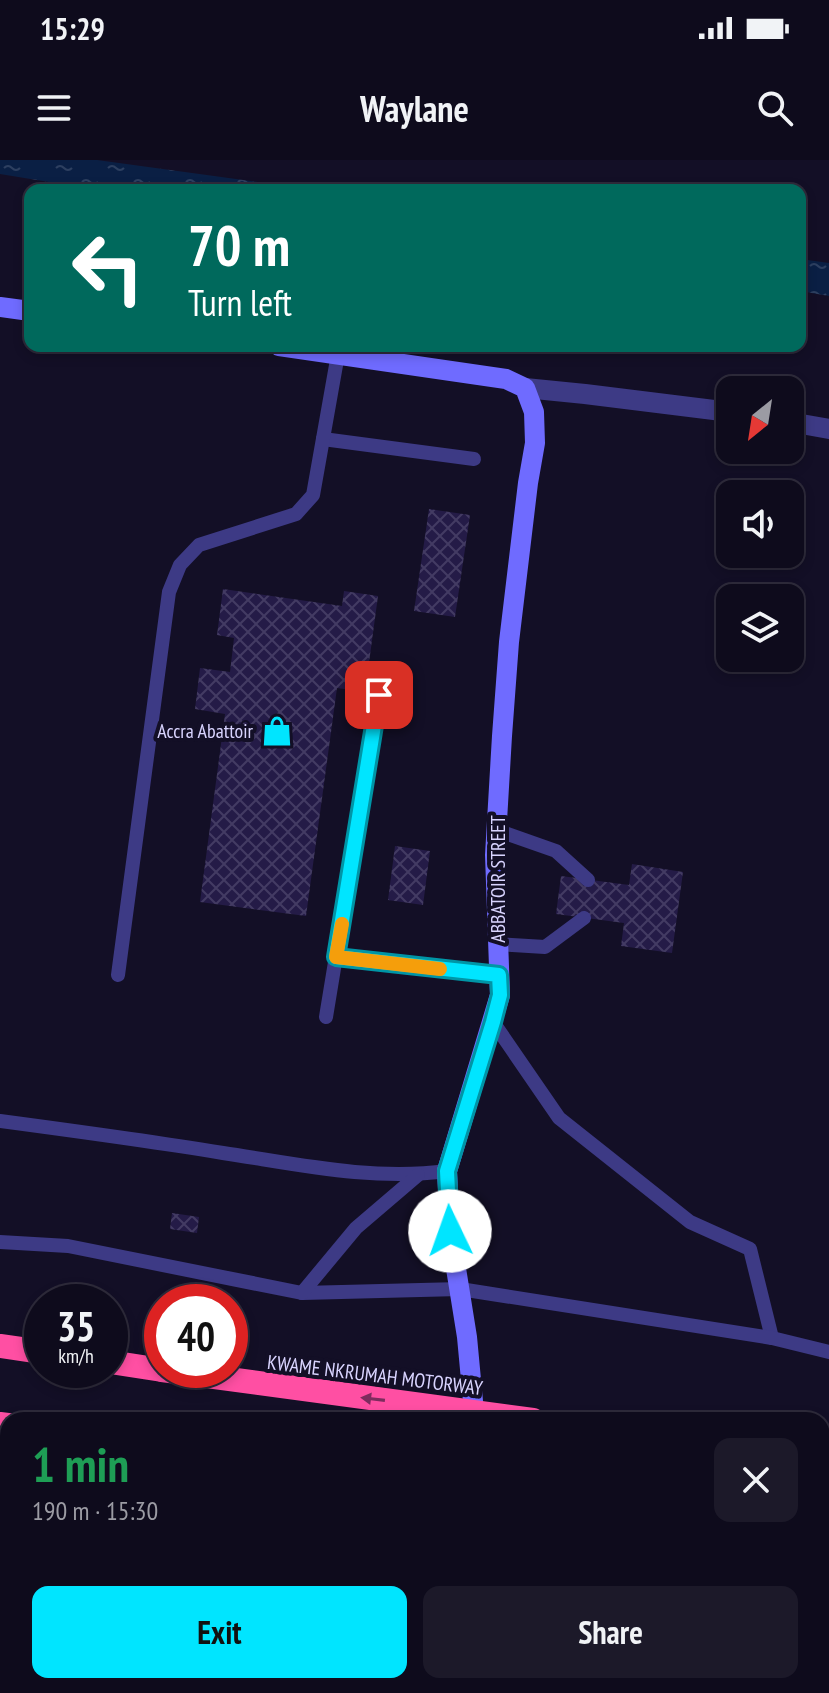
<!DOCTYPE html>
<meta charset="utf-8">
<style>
:root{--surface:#0e0b1c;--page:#1c1929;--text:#f1f3f6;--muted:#9b9ba3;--line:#2e2b3b;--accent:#00e5ff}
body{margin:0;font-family:"PT Sans Narrow",sans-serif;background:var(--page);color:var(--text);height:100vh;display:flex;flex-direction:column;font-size:30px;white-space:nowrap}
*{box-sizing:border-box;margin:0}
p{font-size:26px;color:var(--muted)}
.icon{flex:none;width:44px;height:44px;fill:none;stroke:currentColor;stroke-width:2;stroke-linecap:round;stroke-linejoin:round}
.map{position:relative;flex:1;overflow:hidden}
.drawer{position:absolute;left:0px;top:1252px;width:830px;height:282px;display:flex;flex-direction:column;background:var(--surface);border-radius:24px 24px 0 0;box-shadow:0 4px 12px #0003,0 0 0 2px var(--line)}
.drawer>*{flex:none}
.hud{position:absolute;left:24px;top:24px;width:782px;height:168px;border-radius:16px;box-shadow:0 4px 12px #0003,0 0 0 2px var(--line);background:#00695c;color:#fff;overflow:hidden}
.needle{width:52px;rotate:210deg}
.fabs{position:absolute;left:716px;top:216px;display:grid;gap:16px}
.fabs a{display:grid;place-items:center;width:88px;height:88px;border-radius:16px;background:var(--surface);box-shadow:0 4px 12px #0003,0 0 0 2px var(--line);font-size:40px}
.speed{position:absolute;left:24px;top:1124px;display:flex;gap:16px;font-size:40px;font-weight:700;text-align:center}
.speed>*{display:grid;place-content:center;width:104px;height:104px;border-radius:50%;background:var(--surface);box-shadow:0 4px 12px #0003,0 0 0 2px var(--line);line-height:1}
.speed small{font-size:20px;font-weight:400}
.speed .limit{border:12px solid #d22;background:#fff;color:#111}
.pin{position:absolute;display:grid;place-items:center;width:68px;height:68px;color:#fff;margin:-34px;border-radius:16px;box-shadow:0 4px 12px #0006}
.me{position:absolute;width:88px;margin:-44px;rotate:357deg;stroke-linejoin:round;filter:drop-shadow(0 0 6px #0008)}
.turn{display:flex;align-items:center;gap:28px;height:168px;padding:0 32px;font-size:36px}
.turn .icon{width:104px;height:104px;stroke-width:2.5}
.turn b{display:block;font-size:56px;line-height:68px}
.round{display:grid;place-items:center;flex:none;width:84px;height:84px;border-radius:16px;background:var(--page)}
.overview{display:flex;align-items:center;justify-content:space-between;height:136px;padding:0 32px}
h1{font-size:48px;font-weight:800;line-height:60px;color:#1e9e55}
.button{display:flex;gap:16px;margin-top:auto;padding:16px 32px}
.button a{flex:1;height:92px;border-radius:16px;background:var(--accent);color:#111;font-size:32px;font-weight:800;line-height:92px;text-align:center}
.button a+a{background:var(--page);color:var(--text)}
.status{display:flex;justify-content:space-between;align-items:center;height:56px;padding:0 40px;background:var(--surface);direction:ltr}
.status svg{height:22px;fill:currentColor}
header{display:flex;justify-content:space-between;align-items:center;height:104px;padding:0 32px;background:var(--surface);font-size:36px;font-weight:800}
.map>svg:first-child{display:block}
.water{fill:url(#water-ripples)}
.building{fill:url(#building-cross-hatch)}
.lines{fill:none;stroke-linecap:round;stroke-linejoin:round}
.lane{stroke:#3d3a85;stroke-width:14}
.street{stroke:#3d3a85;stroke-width:20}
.secondary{stroke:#6f6bff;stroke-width:20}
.highway{stroke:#ff4fa3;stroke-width:24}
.oneway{fill:#7d2c5e}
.route-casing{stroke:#0095a6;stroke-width:20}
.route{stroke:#00e5ff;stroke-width:14}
.slow{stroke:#f59e0b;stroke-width:14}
.labels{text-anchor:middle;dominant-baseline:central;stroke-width:8;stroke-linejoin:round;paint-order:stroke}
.poi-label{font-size:20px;fill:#d9d4ff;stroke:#130f26;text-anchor:end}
.street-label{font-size:20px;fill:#d9d4ff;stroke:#130f26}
</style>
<div class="status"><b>15:29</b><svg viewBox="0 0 49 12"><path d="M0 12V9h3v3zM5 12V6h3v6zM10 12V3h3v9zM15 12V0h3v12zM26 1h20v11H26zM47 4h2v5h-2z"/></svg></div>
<header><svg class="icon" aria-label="menu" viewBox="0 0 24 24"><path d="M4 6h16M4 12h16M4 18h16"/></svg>Waylane<svg class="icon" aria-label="search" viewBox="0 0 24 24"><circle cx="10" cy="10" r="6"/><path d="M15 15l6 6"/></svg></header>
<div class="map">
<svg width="829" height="1533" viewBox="0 0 829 1533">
<defs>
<pattern id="water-ripples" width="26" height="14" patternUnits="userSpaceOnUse" patternTransform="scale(2)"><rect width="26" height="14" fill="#0a1f44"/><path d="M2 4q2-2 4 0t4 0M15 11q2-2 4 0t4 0" fill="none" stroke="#2d3f60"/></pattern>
<pattern id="building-cross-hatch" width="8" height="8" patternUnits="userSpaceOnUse" patternTransform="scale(2)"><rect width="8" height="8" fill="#241b47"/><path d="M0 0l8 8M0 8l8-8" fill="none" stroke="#433b63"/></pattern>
</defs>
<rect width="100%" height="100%" fill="#130f26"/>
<g class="water">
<path d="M 0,0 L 97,0 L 316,30 L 98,30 L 0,14 Z"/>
<path d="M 800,99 L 829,103 L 829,136 L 800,131 Z"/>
</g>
<g class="building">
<path d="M 429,349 L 470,355 L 455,457 L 414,451 Z"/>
<path d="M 223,429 L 342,446 L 344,431 L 378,436 L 365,532 L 337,528 L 306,756 L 200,742 L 225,554 L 195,549 L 200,508 L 230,512 L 234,478 L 217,475 Z"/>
<path d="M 395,686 L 430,691 L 423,745 L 388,740 Z"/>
<path d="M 632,704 L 683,712 L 672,793 L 621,786 L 624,763 L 556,754 L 561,716 L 629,725 Z"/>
<path d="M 172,1053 L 199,1057 L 197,1073 L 170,1069 Z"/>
</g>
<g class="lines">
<g class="lane">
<path d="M 323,279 L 474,299"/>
<path d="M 496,670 L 556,691 L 588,720"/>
<path d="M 497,784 L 545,787 L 584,758"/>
<path d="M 336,797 L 499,815"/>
<path d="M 118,815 L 169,432 L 180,405 L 199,385 L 296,354 L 313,335 L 338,194"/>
<path d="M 326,857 L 379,535"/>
<path d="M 493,862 L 559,958 L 690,1062 L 750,1089 L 772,1178"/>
<path d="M 0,961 C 75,971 149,981 223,993 C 297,1004 372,1021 447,1011"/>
<path d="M 0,1082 L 68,1086 L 302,1133 L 460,1129 L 772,1178 L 829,1192"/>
<path d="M 302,1133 L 356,1068 L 418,1015"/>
</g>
<g class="street">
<path d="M 525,228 L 585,234 L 730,252"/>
<path d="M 790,262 L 829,269"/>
</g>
<g class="secondary">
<path d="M 0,147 L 30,151"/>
<path d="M 279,186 L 506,219 L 525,228 L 534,252 L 535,283 L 528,323 L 509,482 L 502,576 L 495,695 L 500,835 L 447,1011 L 450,1071 L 467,1177 L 474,1252"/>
</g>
<g class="highway">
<path d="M 0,1186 L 42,1192"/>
<path d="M 110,1202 L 162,1210"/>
<path d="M 162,1210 L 533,1260"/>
<path d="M 0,1264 L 8,1265"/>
<path d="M 822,1301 L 829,1302"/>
<path d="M 822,1383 L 829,1384"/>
</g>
</g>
<defs><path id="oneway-solid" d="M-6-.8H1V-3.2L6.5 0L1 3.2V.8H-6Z" transform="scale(2)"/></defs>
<use class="oneway" href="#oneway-solid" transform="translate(373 1239) rotate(-173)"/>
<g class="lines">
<g class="route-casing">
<path id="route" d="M 379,535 L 336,797 L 499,815 L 500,835 L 493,862 L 447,1011 L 450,1071"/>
</g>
<use href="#route" class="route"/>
<path class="slow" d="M 342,764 L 336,797 L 440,809"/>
</g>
<defs>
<g id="shop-bare" transform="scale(2.4)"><path d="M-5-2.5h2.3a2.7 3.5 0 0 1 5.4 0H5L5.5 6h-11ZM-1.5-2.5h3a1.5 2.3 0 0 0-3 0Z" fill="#00e5ff" stroke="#130f26" stroke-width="2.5" paint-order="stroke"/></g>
</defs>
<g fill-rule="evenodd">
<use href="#shop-bare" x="277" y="571"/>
</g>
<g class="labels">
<g class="poi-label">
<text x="253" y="571">Accra Abattoir</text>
</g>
<g class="street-label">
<text transform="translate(498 719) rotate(-90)">ABBATOIR STREET</text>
<text transform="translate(375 1215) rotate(7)">KWAME NKRUMAH MOTORWAY</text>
</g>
</g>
</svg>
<div class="fabs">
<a><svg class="needle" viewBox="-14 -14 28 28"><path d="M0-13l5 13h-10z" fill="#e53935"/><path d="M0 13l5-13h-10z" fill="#9b9ba3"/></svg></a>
<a><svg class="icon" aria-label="sound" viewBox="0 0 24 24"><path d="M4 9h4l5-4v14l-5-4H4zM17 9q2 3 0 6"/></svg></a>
<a><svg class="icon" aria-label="layers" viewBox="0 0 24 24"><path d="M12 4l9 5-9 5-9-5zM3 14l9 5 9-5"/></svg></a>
</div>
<div class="speed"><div>35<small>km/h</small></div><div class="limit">40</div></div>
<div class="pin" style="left:379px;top:535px;background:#d93025"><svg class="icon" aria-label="arrive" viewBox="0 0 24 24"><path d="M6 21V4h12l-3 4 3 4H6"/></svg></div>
<svg class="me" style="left:450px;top:1071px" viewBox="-20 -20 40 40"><circle r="19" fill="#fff"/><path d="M0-13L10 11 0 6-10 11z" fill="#00e5ff"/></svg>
<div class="hud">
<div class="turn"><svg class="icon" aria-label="left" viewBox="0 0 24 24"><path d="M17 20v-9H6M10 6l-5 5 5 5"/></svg><div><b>70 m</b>Turn left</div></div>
</div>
<section class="drawer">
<div class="overview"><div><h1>1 min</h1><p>190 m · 15:30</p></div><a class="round"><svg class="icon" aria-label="close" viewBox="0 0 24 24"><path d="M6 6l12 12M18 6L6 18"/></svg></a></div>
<div class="button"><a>Exit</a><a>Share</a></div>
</section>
</div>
